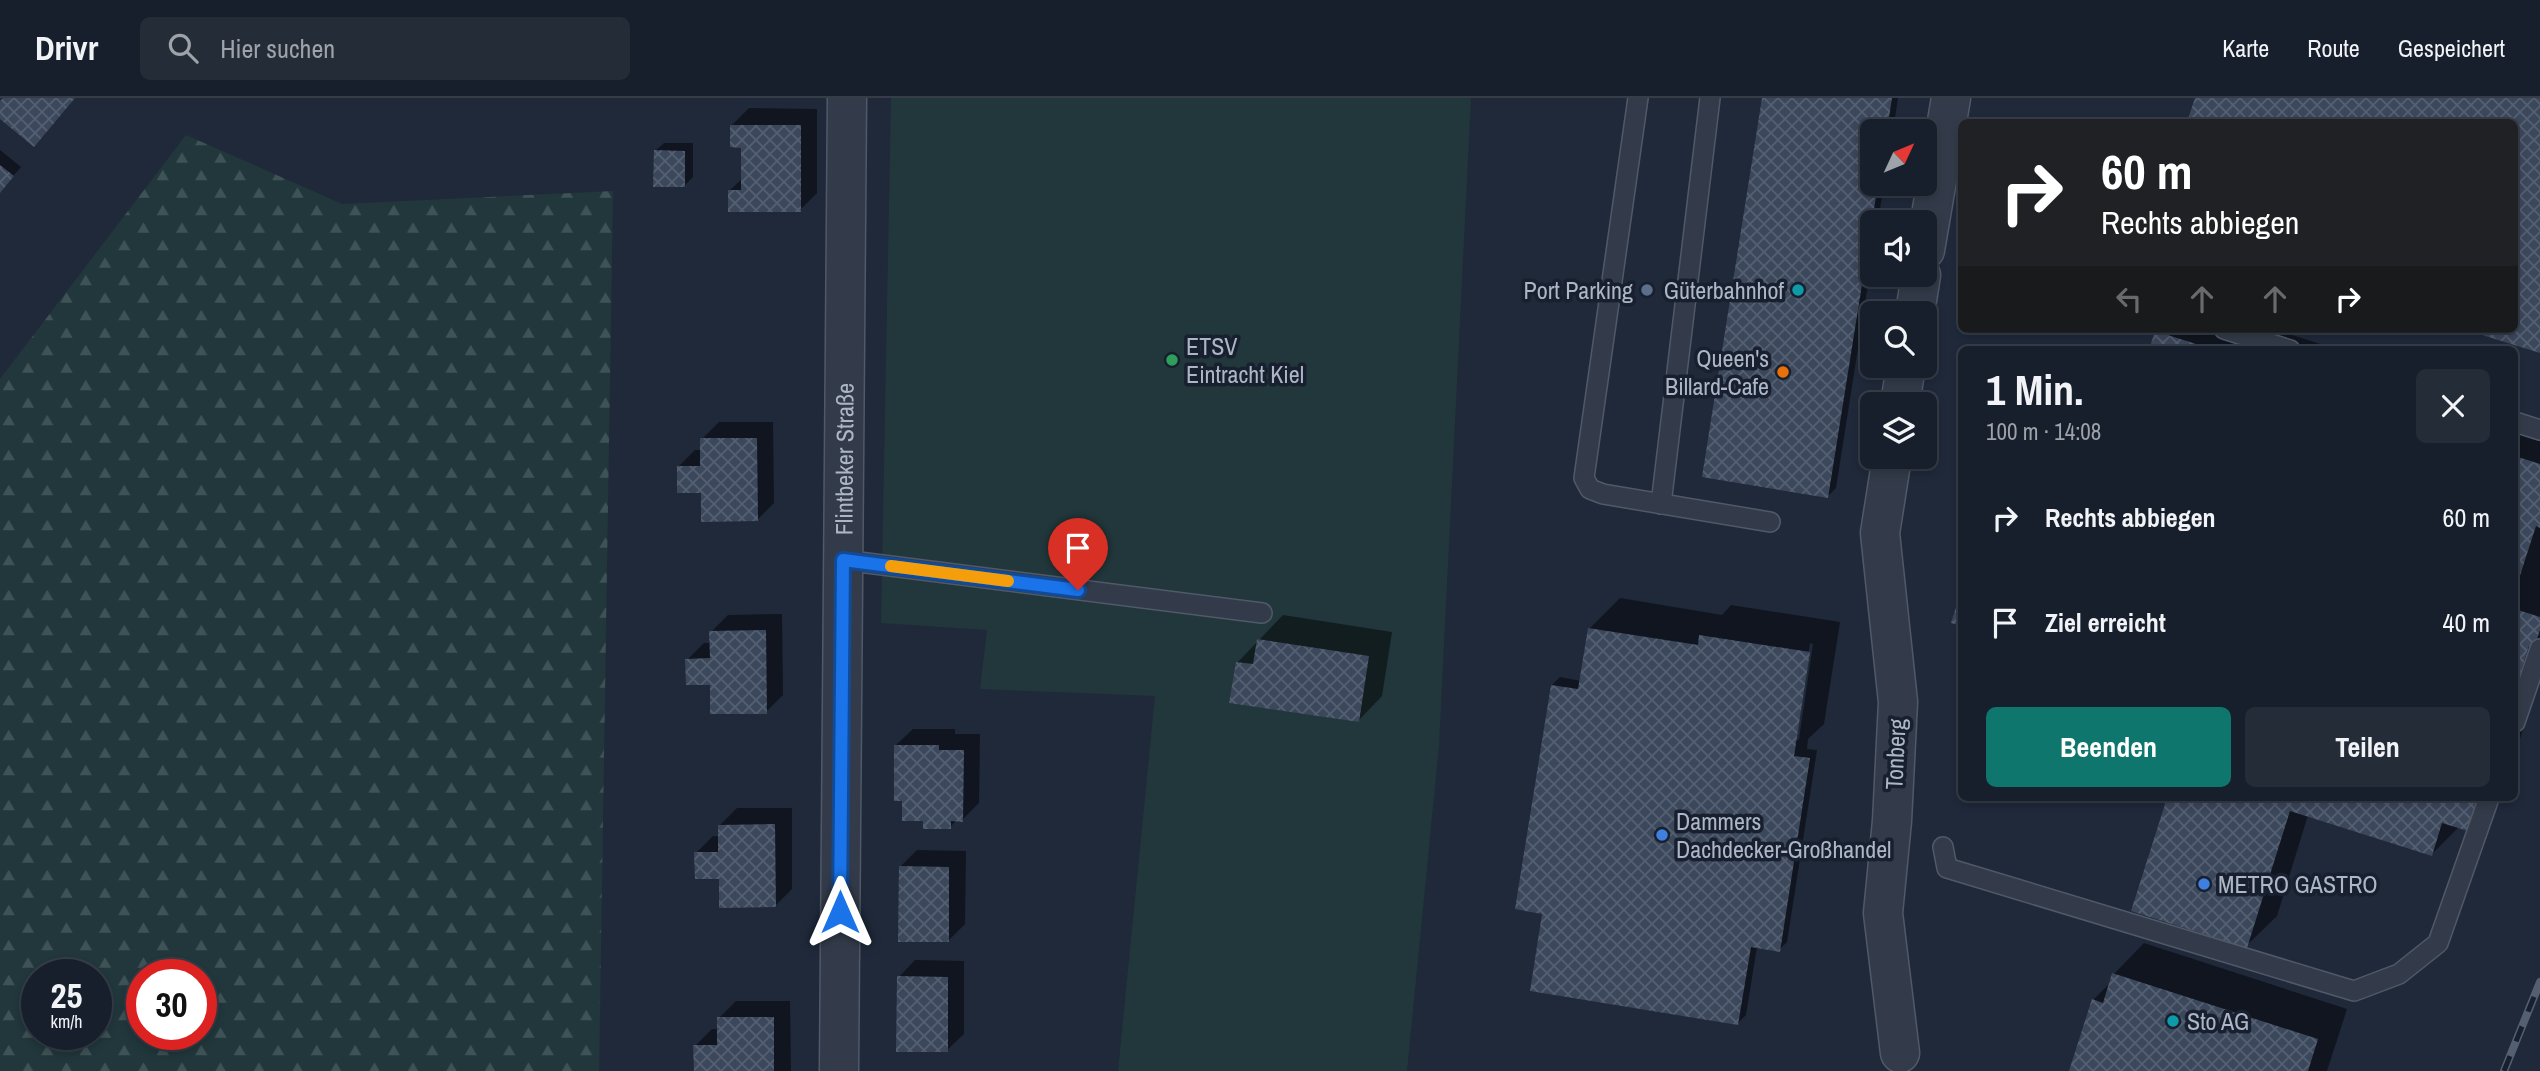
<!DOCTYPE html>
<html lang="de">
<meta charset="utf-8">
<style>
:root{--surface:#171f2c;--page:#242c38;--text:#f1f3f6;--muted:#9ea2a9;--line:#363d48;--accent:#0f766e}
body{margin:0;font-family:"Archivo Narrow",sans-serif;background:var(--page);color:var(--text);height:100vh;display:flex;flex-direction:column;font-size:26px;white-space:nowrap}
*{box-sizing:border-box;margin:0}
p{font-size:23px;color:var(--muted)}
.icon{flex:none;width:38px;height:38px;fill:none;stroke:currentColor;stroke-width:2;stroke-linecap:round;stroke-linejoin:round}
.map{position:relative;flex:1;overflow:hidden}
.sheet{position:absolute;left:1958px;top:248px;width:560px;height:455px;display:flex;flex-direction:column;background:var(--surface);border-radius:10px;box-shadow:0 4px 10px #0003,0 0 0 2px var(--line)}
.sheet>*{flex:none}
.hud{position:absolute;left:1958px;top:21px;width:560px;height:214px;border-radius:10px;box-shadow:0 4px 10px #0003,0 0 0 2px var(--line);background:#202124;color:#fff;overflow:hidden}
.needle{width:46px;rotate:46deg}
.buttons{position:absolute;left:1860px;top:21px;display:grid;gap:14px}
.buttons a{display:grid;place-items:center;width:77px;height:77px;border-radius:10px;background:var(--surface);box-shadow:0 4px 10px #0003,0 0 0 2px var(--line);font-size:35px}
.speed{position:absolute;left:21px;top:861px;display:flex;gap:14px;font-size:35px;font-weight:700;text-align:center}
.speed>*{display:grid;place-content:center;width:91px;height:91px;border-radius:50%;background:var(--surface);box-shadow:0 4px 10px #0003,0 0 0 2px var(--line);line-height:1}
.speed small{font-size:18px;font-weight:400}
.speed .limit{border:10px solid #d22;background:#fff;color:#111}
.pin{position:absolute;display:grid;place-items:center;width:60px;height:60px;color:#fff;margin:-72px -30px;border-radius:50% 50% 50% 0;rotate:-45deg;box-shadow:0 0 7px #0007}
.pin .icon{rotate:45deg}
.me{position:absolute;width:77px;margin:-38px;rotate:0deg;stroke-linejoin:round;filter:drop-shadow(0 0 5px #0008)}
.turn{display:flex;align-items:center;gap:24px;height:147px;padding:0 28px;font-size:32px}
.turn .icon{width:91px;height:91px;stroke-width:2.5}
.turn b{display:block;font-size:49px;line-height:60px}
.lanes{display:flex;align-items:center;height:66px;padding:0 28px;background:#0003;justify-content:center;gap:35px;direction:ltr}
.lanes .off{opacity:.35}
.round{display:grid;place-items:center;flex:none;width:74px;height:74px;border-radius:10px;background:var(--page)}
.headline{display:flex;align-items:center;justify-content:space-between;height:119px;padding:0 28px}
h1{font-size:42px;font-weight:800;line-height:52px}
.primary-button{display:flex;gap:14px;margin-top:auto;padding:14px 28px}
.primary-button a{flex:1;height:80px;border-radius:10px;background:var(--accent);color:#fff;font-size:28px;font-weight:800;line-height:80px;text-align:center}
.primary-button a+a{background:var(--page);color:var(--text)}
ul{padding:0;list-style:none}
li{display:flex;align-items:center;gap:21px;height:105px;padding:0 28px}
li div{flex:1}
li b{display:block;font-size:26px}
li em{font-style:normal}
header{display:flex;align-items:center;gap:42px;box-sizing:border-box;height:98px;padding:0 35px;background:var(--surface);border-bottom:2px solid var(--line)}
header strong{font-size:33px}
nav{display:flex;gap:38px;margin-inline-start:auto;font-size:24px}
.search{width:490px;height:63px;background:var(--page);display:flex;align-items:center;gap:18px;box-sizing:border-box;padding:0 24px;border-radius:10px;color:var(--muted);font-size:26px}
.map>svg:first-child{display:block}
.grass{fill:#21373b}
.forest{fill:url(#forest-firs);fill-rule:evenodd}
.shadow{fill:#0007;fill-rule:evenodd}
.building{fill:url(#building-cross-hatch)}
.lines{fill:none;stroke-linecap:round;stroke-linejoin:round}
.service-casing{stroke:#505968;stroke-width:22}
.minor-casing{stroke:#505968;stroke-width:41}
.service{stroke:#333b4a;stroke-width:19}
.minor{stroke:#333b4a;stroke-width:38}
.rail-casing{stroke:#545f72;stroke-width:8}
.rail{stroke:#18202f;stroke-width:5;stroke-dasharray:16;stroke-linecap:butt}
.route-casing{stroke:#114b97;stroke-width:18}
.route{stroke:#1a73e8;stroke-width:12}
.slow{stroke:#f59e0b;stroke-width:12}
.service-dot{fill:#5c6f8a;stroke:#18202f;stroke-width:2.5}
.culture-dot{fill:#0f9aa8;stroke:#18202f;stroke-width:2.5}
.leisure-dot{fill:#2e9e5b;stroke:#18202f;stroke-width:2.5}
.food-dot{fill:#e8710a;stroke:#18202f;stroke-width:2.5}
.shop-dot{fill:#3f7fe0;stroke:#18202f;stroke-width:2.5}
.labels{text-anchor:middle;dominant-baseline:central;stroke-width:7;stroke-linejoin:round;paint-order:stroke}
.poi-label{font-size:24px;fill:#adb6c7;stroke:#18202f;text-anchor:start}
.street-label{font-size:24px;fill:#adb6c7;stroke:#18202f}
</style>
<header>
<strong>Drivr</strong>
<div class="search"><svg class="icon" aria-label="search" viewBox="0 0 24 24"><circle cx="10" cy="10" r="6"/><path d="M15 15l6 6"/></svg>Hier suchen</div>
<nav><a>Karte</a><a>Route</a><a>Gespeichert</a></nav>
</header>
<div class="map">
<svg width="2540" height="973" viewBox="0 0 2540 973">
<defs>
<pattern id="forest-firs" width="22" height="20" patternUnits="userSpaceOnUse" patternTransform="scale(1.75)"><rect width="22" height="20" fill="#21373b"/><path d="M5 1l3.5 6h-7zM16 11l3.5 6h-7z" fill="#3f5256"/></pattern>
<pattern id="building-cross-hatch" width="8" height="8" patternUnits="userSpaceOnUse" patternTransform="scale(1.75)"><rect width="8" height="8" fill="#3b475b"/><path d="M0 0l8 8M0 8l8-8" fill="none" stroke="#555f71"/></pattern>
</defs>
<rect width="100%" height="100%" fill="#1f293a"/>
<path class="grass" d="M 891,0 L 1471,0 L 1439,648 L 1407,973 L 1118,973 L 1155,598 L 980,591 L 987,532 L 881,525 Z"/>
<path class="forest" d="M 186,37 L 342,106 L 613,93 L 599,973 L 0,973 L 0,281 ZM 37,877 L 96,877 L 96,936 L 37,936 ZM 142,877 L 201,877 L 201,936 L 142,936 Z"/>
<g class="shadow">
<path d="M 1764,0 L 1898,0 L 1893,33 L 1872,33 L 1872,86 L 1884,86 L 1878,124 L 1872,124 L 1872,161 L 1836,390 L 1828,398 Z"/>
<path d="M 2196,0 L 2540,0 L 2540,253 L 2470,231 L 2515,231 L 2515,24 L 2189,24 Z"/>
<path d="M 749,10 L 817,11 L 817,95 L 800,112 L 730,92 L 743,80 L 743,48 L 732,27 Z"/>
<path d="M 664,45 L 693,45 L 693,79 L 685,87 L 655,53 Z"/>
<path d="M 0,52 L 21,69 L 0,94 Z"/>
<path d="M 2160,231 L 2273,231 L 2333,250 L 2333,252 L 2151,252 L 2156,234 Z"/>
<path d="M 2515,319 L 2540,326 L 2540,576 L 2515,657 Z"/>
<path d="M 719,324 L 773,324 L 774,405 L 757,422 L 702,393 L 678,369 L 695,352 L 702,352 L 702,341 Z"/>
<path d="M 1620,500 L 1722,517 L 1731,507 L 1840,524 L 1824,626 L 1808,641 L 1807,651 L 1817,652 L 1787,844 L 1779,852 L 1757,849 L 1746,917 L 1738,925 L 1544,817 L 1552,587 L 1560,579 L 1581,583 L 1589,531 ZM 1810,545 L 1813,546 L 1799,641 L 1794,645 Z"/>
<path d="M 782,516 L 783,597 L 766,614 L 711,585 L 687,562 L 704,545 L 711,545 L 711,534 L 728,517 Z"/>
<path d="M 1283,517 L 1392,534 L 1382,598 L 1358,623 L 1237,565 Z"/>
<path d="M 913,631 L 955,631 L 955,636 L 980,636 L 979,705 L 962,722 L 957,722 L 950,729 L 925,721 L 903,701 L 896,647 Z"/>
<path d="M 2169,700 L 2501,700 L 2470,732 L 2459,729 L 2432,756 L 2308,717 L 2277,818 L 2246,848 Z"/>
<path d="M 737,710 L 792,710 L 792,791 L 775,808 L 721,779 L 696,755 L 713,738 L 720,738 L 720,727 Z"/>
<path d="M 917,752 L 966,753 L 965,826 L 948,843 L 900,769 Z"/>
<path d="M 2144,845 L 2347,911 L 2327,973 L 2071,973 L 2093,902 L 2111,884 L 2114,876 Z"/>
<path d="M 915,862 L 964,863 L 964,936 L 947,952 L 899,879 Z"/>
<path d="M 736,903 L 790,903 L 791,973 L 719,973 L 695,948 L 712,931 L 719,931 L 719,920 Z"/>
</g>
<g class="building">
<path d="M 3,0 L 75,0 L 34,49 L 0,21 L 0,3 Z"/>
<path d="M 1762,0 L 1892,0 L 1887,33 L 1872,33 L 1872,86 L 1878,86 L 1828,400 L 1702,379 Z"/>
<path d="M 2195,0 L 2540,0 L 2540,255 L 2466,232 L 2515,231 L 2515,24 L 2187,24 Z"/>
<path d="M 730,27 L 801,27 L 801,114 L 728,114 L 728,92 L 741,92 L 741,50 L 730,49 Z"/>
<path d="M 654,52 L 685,53 L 685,89 L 653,89 Z"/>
<path d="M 0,67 L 14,78 L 0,95 Z"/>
<path d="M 2155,233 L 2212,251 L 2212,252 L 2149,252 Z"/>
<path d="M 700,340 L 757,340 L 758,423 L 701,424 L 701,395 L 677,395 L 677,368 L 700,368 Z"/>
<path d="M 2515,358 L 2540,366 L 2540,430 L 2536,428 L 2515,493 Z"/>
<path d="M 1961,493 L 1962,494 L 1962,528 L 1951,525 Z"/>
<path d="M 2515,511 L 2540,519 L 2540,532 L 2534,550 L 2529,548 L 2515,592 Z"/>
<path d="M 1588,530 L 1698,547 L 1699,537 L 1810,554 L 1794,658 L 1810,660 L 1780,854 L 1751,849 L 1738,927 L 1530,893 L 1542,816 L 1515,811 L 1551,587 L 1578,591 Z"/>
<path d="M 766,532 L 767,616 L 710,616 L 710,587 L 686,587 L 685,561 L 710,560 L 709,533 Z"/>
<path d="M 1257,541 L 1369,558 L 1359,624 L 1229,605 L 1236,564 L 1253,566 Z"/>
<path d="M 894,647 L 939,647 L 939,652 L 964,652 L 963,724 L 951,723 L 951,731 L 923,731 L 923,723 L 902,723 L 902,703 L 894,703 Z"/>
<path d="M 2167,700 L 2481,700 L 2471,734 L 2442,725 L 2432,758 L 2290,713 L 2247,850 L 2131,813 Z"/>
<path d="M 775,726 L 776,809 L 719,810 L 719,781 L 695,781 L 694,754 L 718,754 L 718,727 Z"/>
<path d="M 899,768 L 949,769 L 949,844 L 898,844 Z"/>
<path d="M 2112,875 L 2318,941 L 2308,973 L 2069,973 L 2092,901 L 2103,905 Z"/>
<path d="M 897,878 L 948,879 L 948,954 L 896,954 Z"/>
<path d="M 717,919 L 774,919 L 774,973 L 694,973 L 693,947 L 717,947 Z"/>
</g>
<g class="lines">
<g class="service-casing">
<g id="service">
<path d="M 1638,0 L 1584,380 L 1590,391 L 1603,396 L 1770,424"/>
<path d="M 2224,231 L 2290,252"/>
<path d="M 2515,324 L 2540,332"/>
<path d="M 1661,406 L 1710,0"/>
<path d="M 843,462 L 1262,515"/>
<path d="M 2515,624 L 2540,551"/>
<path d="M 1943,749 L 1947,770 L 2354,893 L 2399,876 L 2438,845 L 2489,700"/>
</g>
</g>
<g class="minor-casing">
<g id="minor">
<path d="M 1925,152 L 1951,0"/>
<path d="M 1915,215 L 1921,177"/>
<path d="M 1900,306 L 1906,268"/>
<path d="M 1892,359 L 1880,435 L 1898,604 L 1892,723 L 1883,815 L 1900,955"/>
<path id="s1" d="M 839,973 L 847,0"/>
</g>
</g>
<use href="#service" class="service"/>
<use href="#minor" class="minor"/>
<g class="rail-casing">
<path id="rail" d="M 2504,973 L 2540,884"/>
</g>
<use href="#rail" class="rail"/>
</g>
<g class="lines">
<g class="route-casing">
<path id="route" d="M 840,814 L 843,462 L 1078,492"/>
</g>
<use href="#route" class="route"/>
<path class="slow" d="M 891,468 L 1008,483"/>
</g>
<circle class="service-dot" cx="1647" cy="192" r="7"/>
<g class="culture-dot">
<circle cx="1798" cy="192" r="7"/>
<circle cx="2173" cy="923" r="7"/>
</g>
<circle class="leisure-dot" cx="1172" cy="262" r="7"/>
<circle class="food-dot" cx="1783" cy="274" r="7"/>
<g class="shop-dot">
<circle cx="1662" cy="737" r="7"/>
<circle cx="2204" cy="786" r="7"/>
</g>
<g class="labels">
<g class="poi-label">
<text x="1633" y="192" text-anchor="end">Port Parking</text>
<text x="1784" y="192" text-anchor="end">Güterbahnhof</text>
<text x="1186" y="248">ETSV<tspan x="1186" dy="28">Eintracht Kiel</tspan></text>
<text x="1769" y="260" text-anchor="end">Queen's<tspan x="1769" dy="28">Billard-Cafe</tspan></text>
<text x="1676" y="723">Dammers<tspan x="1676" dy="28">Dachdecker-Großhandel</tspan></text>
<text x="2218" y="786">METRO GASTRO</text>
<text x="2187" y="923">Sto AG</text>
</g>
<g class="street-label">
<text stroke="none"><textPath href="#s1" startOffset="612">Flintbeker Straße</textPath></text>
<text transform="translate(1895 656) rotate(-87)">Tonberg</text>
</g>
</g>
</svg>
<div class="buttons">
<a><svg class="needle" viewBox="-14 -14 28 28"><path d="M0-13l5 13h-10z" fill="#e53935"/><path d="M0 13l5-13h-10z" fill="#9ea2a9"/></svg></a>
<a><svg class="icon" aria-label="sound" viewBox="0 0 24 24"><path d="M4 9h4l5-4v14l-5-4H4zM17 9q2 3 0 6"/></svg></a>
<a><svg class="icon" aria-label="search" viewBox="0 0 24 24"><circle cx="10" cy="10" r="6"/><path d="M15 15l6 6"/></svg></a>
<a><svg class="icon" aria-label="layers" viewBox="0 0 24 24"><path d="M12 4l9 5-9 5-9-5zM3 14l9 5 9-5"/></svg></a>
</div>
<div class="speed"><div>25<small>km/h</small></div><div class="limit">30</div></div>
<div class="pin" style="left:1078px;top:492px;background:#d93025"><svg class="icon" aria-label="arrive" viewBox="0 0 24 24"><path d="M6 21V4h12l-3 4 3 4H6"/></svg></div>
<svg class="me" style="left:840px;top:814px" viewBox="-20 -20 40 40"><path d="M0-17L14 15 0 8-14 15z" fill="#1a73e8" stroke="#fff" stroke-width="4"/></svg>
<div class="hud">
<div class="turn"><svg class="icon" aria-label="right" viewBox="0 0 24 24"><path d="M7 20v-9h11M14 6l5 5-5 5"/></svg><div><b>60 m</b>Rechts abbiegen</div></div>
<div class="lanes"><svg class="icon off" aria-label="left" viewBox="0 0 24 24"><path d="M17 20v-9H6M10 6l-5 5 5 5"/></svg><svg class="icon off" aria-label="ahead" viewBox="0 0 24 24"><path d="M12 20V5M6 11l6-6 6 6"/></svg><svg class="icon off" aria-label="ahead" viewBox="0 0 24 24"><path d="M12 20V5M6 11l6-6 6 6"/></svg><svg class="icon" aria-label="right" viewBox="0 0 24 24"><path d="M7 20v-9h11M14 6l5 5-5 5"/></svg></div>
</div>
<section class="sheet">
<div class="headline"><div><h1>1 Min.</h1><p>100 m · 14:08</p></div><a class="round"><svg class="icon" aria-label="close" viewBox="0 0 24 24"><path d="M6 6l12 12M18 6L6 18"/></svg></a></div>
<ul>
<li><svg class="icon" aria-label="right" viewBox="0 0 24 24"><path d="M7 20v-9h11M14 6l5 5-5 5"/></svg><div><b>Rechts abbiegen</b></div><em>60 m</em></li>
<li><svg class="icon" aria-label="arrive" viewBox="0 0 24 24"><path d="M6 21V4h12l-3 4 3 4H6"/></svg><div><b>Ziel erreicht</b></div><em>40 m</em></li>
</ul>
<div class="primary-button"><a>Beenden</a><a>Teilen</a></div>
</section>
</div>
